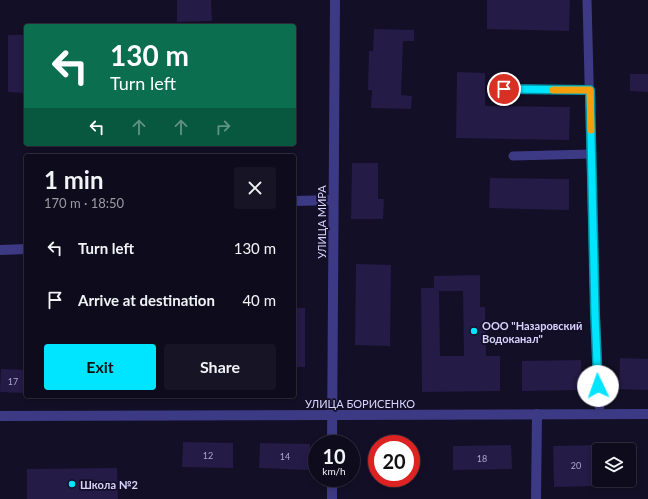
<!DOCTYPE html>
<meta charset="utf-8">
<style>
:root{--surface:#0e0b1c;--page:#171425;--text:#f1f3f6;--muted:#9b9ba3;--line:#2e2b3b;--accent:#00e5ff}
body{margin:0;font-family:Lato,sans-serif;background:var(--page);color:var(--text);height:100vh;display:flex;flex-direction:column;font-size:15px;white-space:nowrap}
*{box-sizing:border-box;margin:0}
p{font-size:13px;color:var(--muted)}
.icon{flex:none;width:22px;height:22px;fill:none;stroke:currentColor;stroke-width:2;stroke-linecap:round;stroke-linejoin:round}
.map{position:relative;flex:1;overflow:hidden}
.panel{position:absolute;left:24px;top:154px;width:272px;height:244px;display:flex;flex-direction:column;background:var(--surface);border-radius:4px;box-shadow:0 2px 6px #0003,0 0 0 1px var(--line)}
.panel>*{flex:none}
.top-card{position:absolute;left:24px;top:24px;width:272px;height:122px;border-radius:4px;box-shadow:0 2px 6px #0003,0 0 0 1px var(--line);background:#0b6e4f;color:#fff;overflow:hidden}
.buttons{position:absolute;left:592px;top:443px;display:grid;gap:8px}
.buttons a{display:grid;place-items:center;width:44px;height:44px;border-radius:4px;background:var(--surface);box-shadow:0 2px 6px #0003,0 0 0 1px var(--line);font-size:20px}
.speed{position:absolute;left:308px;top:435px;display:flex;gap:8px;font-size:20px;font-weight:700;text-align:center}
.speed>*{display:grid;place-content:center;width:52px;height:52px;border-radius:50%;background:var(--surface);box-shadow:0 2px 6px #0003,0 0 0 1px var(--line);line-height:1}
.speed small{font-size:10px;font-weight:400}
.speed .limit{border:6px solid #d22;background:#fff;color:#111}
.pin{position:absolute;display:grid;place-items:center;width:34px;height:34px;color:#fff;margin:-17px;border:2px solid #fff;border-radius:50%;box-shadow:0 1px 4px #0007}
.me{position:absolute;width:44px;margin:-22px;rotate:357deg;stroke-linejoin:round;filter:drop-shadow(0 0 3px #0008)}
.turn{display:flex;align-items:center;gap:14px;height:84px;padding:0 20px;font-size:18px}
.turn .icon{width:52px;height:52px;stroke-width:2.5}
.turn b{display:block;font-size:28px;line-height:34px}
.lanes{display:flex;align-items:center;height:38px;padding:0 20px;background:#0003;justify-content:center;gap:20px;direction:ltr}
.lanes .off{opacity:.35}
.round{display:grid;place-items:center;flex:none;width:42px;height:42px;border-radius:4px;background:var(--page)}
.overview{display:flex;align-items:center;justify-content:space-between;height:68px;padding:0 20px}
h1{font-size:24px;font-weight:700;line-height:30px}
.primary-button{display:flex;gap:8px;margin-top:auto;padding:8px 20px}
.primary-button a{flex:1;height:46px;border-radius:4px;background:var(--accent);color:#111;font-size:16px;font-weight:700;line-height:46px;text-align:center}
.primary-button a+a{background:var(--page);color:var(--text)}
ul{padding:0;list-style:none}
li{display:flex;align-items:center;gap:12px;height:52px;padding:0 20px}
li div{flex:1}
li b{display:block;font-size:15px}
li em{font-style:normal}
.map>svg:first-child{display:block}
.building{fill:#241b47;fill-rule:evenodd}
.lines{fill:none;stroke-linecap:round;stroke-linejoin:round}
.service{stroke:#3d3a85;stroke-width:9}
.minor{stroke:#3d3a85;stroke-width:10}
.route-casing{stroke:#0095a6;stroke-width:10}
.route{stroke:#00e5ff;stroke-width:7}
.slow{stroke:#f59e0b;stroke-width:7}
.poi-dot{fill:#00e5ff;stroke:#130f26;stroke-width:1.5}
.labels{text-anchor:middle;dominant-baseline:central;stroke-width:3.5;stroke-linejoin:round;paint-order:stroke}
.number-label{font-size:9px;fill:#aca6d1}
.street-label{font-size:11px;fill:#d9d4ff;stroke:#130f26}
.poi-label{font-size:11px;font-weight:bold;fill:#d9d4ff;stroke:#130f26;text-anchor:start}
</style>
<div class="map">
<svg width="648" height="499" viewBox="0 0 648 499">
<rect width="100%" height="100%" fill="#130f26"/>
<g class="building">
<path d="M 177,0 L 211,0 L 212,21 L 177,22 Z"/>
<path d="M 487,0 L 570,0 L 569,31 L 487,29 Z"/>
<path d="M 374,29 L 414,30 L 414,41 L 403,41 L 401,95 L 412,96 L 411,109 L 371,108 L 372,90 L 368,90 L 369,51 L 373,51 Z"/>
<path d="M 8,35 L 26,35 L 26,93 L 8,92 Z"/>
<path d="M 457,72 L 485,73 L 485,106 L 570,107 L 569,140 L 456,138 Z"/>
<path d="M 630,74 L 648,74 L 648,92 L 630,91 Z"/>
<path d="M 352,163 L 378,163 L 378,199 L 384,199 L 383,219 L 351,219 Z"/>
<path d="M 490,178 L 569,179 L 569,210 L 489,208 Z"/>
<path d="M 356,264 L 391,265 L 390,346 L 355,345 Z"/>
<path d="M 480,275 L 480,307 L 485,307 L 486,356 L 500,356 L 500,391 L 422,392 L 421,288 L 434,288 L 434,276 ZM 439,291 L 463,291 L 464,356 L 440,356 Z"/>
<rect x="294" y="308" width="11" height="59"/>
<path d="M 620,358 L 648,359 L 648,390 L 619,389 Z"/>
<path d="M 581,360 L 582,390 L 522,391 L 522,361 Z"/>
<path d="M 1,369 L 26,370 L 26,393 L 0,392 Z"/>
<path d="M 183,442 L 233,443 L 233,468 L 182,467 Z"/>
<path d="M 260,443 L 310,444 L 310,470 L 259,468 Z"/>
<path d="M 511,445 L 512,469 L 453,470 L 453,446 Z"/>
<path d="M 599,445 L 599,486 L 554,487 L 553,446 Z"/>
<path d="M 117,468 L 118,499 L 27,499 L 27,469 Z"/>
</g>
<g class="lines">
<g class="service">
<path d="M 587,0 L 595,314 L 600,414"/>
<path d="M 504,89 L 590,90"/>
<path d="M 513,156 L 591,154"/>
</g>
<g class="minor">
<path d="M 294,201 L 333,200"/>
<path d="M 0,250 L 26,249"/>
<path d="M 0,416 L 648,414"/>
<path d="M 332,444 L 335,0"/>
<path d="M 332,478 L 332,499"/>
<path d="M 536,499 L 537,414"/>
</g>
</g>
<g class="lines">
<g class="route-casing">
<path id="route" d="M 504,89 L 590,90 L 595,314 L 598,386"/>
</g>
<use href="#route" class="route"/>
<path class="slow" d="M 553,90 L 590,90 L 591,130"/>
</g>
<g class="poi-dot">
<circle cx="474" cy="331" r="4"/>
<circle cx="72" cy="484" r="4"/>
</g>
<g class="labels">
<g class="number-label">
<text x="13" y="381">17</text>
<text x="208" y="455">12</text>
<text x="285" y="456">14</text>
<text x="482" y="458">18</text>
<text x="576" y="465">20</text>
</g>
<g class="street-label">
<text transform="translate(321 222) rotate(-90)">УЛИЦА МИРА</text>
<text x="360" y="403">УЛИЦА БОРИСЕНКО</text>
</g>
<g class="poi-label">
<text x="482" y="325">ООО "Назаровский<tspan x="482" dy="13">Водоканал"</tspan></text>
<text x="80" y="484">Школа №2</text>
</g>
</g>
</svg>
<div class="buttons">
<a><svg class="icon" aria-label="layers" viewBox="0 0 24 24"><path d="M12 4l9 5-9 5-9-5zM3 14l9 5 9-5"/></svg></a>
</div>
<div class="speed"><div>10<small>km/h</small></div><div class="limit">20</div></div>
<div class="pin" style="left:504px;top:89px;background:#d93025"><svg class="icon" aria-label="arrive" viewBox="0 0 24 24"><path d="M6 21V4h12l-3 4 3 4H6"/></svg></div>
<svg class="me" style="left:598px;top:386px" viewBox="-20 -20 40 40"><circle r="19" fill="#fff"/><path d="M0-13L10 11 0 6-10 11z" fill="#00e5ff"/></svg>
<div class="top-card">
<div class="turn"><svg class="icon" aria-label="left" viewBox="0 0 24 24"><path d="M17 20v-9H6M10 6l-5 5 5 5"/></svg><div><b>130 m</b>Turn left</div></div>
<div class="lanes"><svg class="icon" aria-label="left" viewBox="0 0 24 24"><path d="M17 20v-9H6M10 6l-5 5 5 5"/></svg><svg class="icon off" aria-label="ahead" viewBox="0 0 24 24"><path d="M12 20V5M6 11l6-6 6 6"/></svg><svg class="icon off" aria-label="ahead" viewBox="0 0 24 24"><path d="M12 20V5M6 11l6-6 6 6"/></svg><svg class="icon off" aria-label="right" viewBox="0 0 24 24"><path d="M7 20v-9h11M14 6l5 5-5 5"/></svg></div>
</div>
<section class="panel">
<div class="overview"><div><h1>1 min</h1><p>170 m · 18:50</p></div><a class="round"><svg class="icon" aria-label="close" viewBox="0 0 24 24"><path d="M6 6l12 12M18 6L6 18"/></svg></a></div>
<ul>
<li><svg class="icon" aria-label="left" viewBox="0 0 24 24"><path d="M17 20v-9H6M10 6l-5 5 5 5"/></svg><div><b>Turn left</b></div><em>130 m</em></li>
<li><svg class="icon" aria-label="arrive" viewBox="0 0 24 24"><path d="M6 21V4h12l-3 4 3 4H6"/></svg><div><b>Arrive at destination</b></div><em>40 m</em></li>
</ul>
<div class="primary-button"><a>Exit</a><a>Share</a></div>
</section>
</div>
